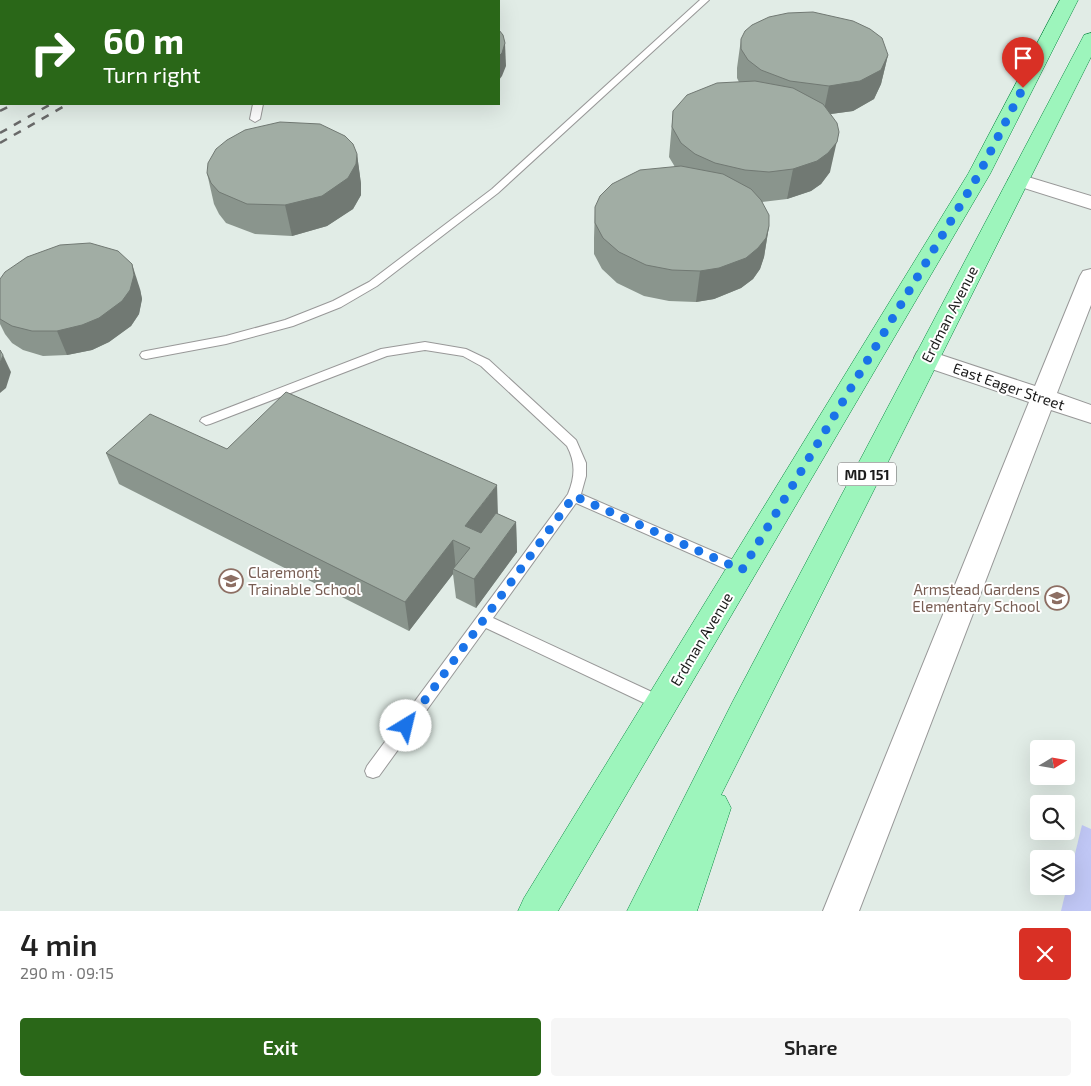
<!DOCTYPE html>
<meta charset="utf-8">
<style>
:root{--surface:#fff;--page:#f6f6f6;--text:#222;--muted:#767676;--accent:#2a6718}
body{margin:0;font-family:"Exo 2",sans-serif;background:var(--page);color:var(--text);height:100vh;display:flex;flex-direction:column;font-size:19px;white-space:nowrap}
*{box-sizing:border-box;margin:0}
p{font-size:16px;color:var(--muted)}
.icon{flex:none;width:28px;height:28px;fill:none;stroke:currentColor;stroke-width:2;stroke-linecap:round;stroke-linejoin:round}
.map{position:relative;height:911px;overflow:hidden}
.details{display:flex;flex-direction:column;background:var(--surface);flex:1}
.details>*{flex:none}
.guide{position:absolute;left:0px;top:0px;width:500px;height:105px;box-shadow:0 5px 20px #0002;background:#2a6718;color:#fff;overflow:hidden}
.needle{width:32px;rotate:79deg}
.fabs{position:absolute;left:1030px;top:740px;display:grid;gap:10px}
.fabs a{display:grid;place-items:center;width:45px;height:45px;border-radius:5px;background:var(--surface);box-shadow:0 5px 20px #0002;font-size:25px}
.pin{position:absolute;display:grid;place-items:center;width:42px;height:42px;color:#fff;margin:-51px -21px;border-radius:50% 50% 50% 0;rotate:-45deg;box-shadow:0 0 5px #0007}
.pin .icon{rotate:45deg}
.me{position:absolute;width:55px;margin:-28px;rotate:36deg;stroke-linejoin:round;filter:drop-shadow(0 0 4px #0008)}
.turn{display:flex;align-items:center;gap:18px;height:105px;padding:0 20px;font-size:22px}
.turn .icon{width:65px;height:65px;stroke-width:2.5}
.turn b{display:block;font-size:35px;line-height:42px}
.round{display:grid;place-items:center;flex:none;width:52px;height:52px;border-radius:5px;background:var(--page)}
.summary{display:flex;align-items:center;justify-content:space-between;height:85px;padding:0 20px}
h1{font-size:30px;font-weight:600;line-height:38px}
.cta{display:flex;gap:10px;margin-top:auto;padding:10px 20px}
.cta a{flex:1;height:58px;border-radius:5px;background:var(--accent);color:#fff;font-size:20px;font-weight:600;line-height:58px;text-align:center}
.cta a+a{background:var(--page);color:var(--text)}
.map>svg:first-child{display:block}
.park{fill:#c0c7f5}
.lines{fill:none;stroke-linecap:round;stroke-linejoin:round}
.service-casing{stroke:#989898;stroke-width:2}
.minor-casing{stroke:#989898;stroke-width:2}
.primary-casing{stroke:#098a42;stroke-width:1}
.service{fill:#fff;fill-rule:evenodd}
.minor{fill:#fff;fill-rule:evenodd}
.primary{fill:#9df5bc;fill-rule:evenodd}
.rail{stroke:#696969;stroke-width:2.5;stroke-dasharray:8 8;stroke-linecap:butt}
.wall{fill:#8a958d}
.shaded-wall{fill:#717973}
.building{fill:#a1ada4;stroke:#717973}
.route{stroke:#1a73e8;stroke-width:9;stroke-dasharray:0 16.2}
.labels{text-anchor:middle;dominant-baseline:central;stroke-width:4;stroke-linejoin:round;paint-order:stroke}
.shield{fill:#fff;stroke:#5f5f5f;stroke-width:1}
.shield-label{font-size:14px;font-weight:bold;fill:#1b1b1b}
.street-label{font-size:15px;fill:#1b1b1b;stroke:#fff}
.education-label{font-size:15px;fill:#785e54;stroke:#fff;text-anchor:start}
</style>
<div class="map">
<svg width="1091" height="911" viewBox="0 0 1091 911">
<rect width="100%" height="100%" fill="#e1ece6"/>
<path class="park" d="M 1082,825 L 1091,829 L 1091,911 L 1061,911 Z"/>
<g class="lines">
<g class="service-casing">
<g id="service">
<path d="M 700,0 L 709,0 L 498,193 L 377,286 L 341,307 L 293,326 L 226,344 L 146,359 L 142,358 L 140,355 L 142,352 L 146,351 L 226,336 L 285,320 L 333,301 L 369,282 L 492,189 Z"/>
<path d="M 253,104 L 263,104 L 260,119 L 255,122 L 250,119 Z"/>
<path d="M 425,342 L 466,349 L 489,360 L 576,440 L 586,463 L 586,476 L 581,494 L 747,566 L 749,570 L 747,574 L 742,576 L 737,574 L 576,503 L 493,618 L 667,699 L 669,704 L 667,709 L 662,711 L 657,709 L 486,628 L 379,776 L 373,778 L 367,776 L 365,771 L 367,766 L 568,494 C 575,477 576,463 567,446 L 481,366 L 463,356 L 425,350 L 387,356 L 210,424 L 206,425 L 200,421 L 202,418 L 381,349 Z"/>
</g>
</g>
<g class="minor-casing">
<g id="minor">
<path d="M 1018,174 L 1091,196 L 1091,209 L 1011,184 L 1008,180 L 1011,176 Z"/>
<path d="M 1091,269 L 1091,305 L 1057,393 L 1091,405 L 1091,423 L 1051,410 L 859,911 L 823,911 L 1029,402 L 917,364 L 914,358 L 917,352 L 926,350 L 1035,386 L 1080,276 L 1083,271 Z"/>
</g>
</g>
<g class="primary-casing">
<g id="primary">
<path d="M 1060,0 L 1078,0 L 990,174 L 558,911 L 518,911 L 524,898 L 968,174 Z"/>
<path d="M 1091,33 L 1091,57 L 721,795 L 725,796 L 731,808 L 697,911 L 627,911 L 733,701 L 1082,39 L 1084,35 Z"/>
</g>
</g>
<use href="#service" class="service"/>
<use href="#minor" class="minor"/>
<use href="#primary" class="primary"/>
<g class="rail">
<path d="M 198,1 L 200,0"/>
<path d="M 231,1 L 233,0"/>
<path d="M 247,1 L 249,0"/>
<path d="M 0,111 L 14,104"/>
<path d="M 0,133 L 51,104"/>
<path d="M 0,143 L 68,104"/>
</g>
</g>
<g class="wall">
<path d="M 741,39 L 888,55 L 881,84 L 874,99 L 853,111 L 831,114 L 830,172 L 821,184 L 811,191 L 787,199 L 762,202 L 769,226 L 764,257 L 760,269 L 753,279 L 741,288 L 714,299 L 696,302 L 669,301 L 644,296 L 617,283 L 602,269 L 594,254 L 594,238 L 595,207 L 675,167 L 669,157 L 673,111 L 739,82 L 737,78 L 737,68 Z"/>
<path d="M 357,154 L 361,184 L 361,195 L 353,209 L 327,226 L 292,236 L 255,234 L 226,223 L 219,214 L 214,204 L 207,173 Z"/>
<path d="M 0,279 L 140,289 L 142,299 L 139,314 L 131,326 L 109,342 L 92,350 L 67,355 L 43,356 L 23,350 L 12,343 L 5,334 L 0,324 Z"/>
<path d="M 227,449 L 498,514 L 516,522 L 517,552 L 476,608 L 456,598 L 453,574 L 409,631 L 119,484 L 106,453 Z"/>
</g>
<g class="shaded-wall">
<path d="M 46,0 L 106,0 L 103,1 L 44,1 Z"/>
<path d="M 1,25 L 1,60 L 0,61 L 0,26 Z"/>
<path d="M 505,43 L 506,66 L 502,76 L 499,80 L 499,56 Z"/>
<path d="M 888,55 L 881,84 L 874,99 L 853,111 L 823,115 L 829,86 Z"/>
<path d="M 839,132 L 830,172 L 821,184 L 811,191 L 787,199 L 793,169 Z"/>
<path d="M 357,154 L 361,184 L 361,195 L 353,209 L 327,226 L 292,236 L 285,205 Z"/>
<path d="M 769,226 L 764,257 L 760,269 L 753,279 L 741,288 L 714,299 L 696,302 L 700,271 Z"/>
<path d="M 132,264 L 140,289 L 142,299 L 139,314 L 131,326 L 109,342 L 92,350 L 67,355 L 57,331 Z"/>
<path d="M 3,355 L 11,372 L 6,388 L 0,393 L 0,363 Z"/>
<path d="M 497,485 L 498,516 L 470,552 L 465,526 Z"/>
<path d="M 516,522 L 517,552 L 476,608 L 474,579 Z"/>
<path d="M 453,540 L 456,570 L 453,569 L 453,574 L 409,631 L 405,602 Z"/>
</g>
<g class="building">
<path d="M 0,0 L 46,0 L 44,1 L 1,1 L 1,25 L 0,26 Z"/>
<path d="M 813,12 L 853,21 L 870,29 L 882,38 L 888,55 L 881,70 L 860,81 L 829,86 L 790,81 L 761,70 L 748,60 L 741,49 L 741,39 L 745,31 L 752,25 L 769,17 L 788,13 Z"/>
<path d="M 499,30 L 503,35 L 505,43 L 502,53 L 499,56 Z"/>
<path d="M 755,81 L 793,88 L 823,104 L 837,123 L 839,132 L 837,142 L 828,153 L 817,161 L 793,169 L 769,172 L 745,170 L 715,163 L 695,154 L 681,143 L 672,127 L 673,111 L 687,95 L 717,83 Z"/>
<path d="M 280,122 L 320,124 L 345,136 L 353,144 L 357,154 L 356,164 L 348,178 L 322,196 L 285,205 L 247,204 L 219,192 L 211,183 L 207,173 L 208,163 L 216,149 L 227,140 L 245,130 Z"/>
<path d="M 681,166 L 723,174 L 751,189 L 761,200 L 769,215 L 769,226 L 766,238 L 758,248 L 746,258 L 719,268 L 700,271 L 672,270 L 646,265 L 619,252 L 603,238 L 595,223 L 595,207 L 600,196 L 612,184 L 640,170 Z"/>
<path d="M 90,243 L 118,251 L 132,264 L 134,275 L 130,290 L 122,301 L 99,318 L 82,325 L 57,331 L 32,331 L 12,326 L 0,319 L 0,279 L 5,272 L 27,257 L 60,245 Z"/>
<path d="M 0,350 L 3,355 L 0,363 Z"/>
<path d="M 286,392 L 497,485 L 465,526 L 481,533 L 496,513 L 516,522 L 474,579 L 453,569 L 470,548 L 453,540 L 405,602 L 106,453 L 150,414 L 227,449 Z"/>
</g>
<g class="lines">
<path class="route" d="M 406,726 L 574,496 L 742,570 L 979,174 L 1023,88"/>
</g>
<defs>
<g id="school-ring" transform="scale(1.25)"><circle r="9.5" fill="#fff" stroke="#8d6e63" stroke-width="1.5"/><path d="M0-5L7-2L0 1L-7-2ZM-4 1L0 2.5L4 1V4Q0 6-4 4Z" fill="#8d6e63"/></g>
</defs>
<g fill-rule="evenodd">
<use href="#school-ring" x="231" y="581"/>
<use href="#school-ring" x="1057" y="598"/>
</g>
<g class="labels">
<rect class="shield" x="838" y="462.5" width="58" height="23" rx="4"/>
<g class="shield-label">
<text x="867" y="474">MD 151</text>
</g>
<g class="street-label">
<text transform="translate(949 314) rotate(-63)">Erdman Avenue</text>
<text transform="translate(1009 386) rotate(19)">East Eager Street</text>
<text transform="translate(701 639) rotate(-59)">Erdman Avenue</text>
</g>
<g class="education-label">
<text x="248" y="572">Claremont<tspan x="248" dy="17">Trainable School</tspan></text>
<text x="1040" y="589" text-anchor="end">Armstead Gardens<tspan x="1040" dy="17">Elementary School</tspan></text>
</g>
</g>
</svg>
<div class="fabs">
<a><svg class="needle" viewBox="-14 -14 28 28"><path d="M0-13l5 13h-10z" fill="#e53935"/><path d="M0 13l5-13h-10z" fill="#767676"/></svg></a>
<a><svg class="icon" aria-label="search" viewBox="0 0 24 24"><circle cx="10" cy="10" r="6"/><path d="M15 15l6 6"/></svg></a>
<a><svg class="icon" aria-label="layers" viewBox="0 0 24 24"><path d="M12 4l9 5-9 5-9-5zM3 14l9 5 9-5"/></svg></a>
</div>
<div class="pin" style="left:1023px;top:88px;background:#d93025"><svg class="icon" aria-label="arrive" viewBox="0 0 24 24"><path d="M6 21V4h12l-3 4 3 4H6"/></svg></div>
<svg class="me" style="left:406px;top:726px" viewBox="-20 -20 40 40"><circle r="19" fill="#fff"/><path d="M0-13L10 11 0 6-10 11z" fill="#1a73e8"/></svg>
<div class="guide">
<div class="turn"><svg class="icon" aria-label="right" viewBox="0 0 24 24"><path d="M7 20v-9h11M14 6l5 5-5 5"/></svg><div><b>60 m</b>Turn right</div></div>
</div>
</div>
<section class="details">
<div class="summary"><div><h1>4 min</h1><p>290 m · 09:15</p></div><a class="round" style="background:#d93025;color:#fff"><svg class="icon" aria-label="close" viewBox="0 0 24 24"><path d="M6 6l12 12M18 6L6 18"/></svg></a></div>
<div class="cta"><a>Exit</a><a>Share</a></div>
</section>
